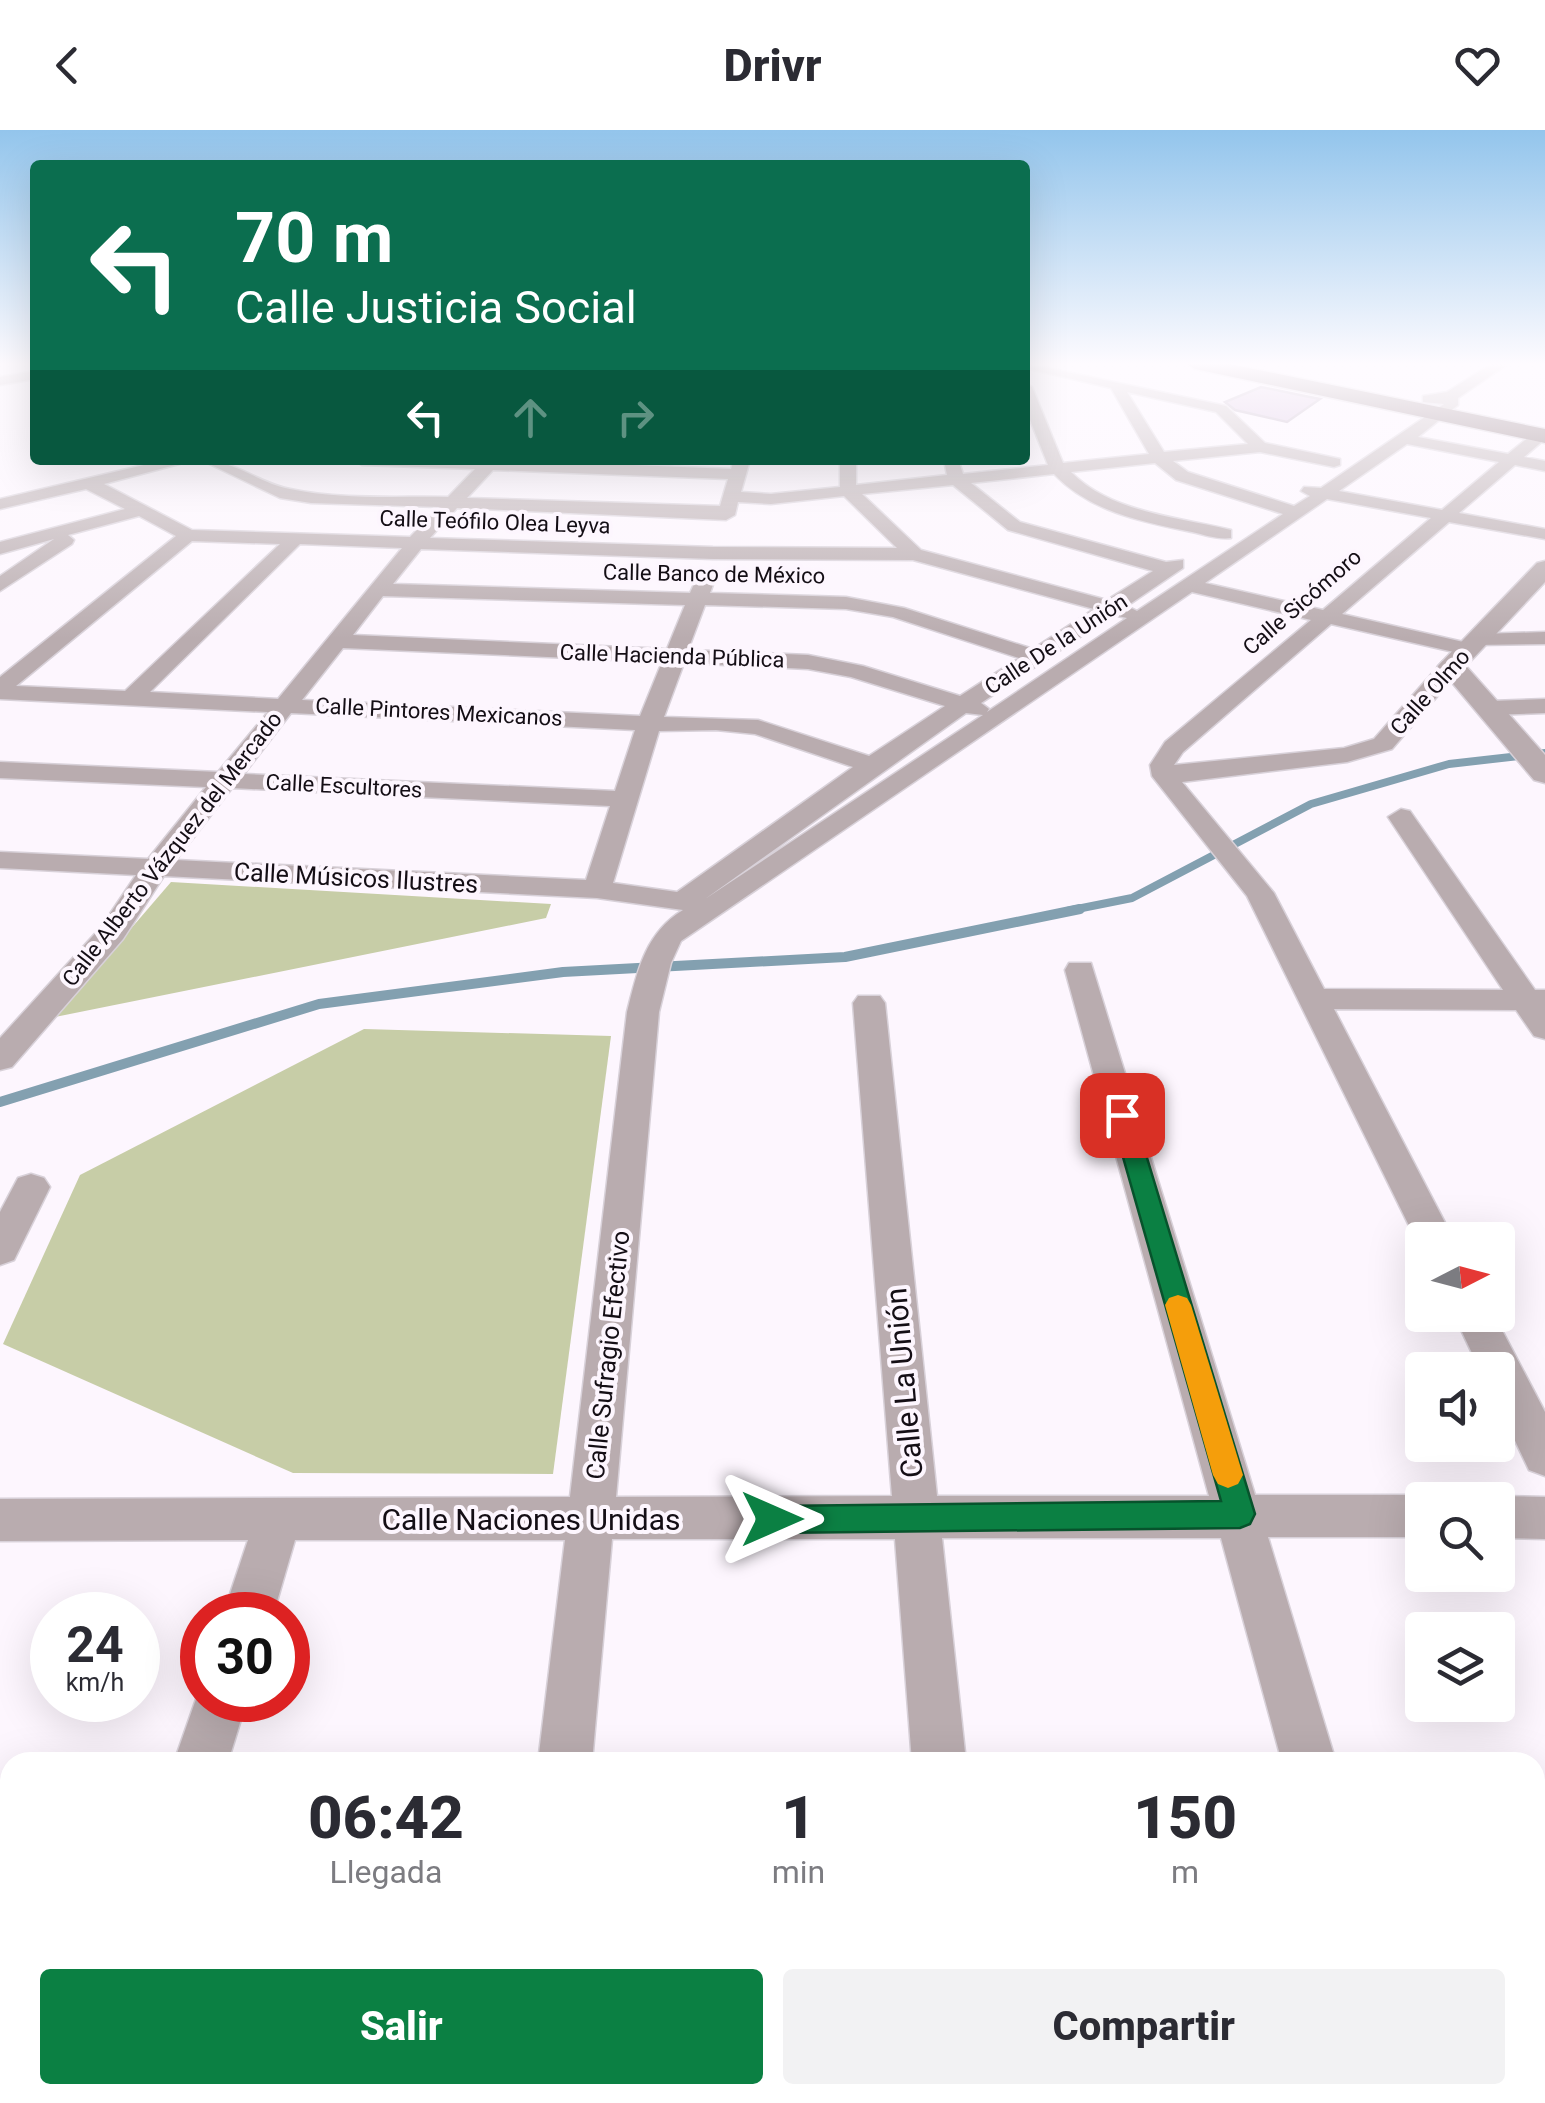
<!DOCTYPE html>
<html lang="es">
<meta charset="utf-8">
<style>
:root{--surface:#fff;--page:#f2f2f3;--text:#2b2b33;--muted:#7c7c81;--accent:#0b8043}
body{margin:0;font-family:Roboto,sans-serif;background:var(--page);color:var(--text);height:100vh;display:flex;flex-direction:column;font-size:38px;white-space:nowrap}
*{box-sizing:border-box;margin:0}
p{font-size:32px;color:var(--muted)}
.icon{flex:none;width:55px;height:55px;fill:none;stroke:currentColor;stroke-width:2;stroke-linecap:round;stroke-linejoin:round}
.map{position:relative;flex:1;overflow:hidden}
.panel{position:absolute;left:0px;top:1622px;width:1545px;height:352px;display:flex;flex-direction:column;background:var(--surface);border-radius:30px 30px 0 0;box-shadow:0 10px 40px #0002}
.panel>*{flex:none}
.banner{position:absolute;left:30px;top:30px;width:1000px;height:305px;border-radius:10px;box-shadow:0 10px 40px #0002;background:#0b6e4f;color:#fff;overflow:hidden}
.needle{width:65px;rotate:84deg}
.fabs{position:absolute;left:1405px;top:1092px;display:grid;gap:20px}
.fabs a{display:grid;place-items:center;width:110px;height:110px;border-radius:10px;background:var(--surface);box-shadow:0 10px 40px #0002;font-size:50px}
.speed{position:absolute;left:30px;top:1462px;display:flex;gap:20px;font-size:50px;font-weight:700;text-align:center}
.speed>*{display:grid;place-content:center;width:130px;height:130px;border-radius:50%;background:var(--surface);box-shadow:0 10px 40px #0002;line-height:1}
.speed small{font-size:25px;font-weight:400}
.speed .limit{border:15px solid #d22;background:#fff;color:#111}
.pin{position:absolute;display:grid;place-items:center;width:85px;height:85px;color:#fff;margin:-42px;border-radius:20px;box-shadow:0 5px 15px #0006}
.me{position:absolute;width:110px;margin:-55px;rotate:90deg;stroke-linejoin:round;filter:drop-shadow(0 0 8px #0008)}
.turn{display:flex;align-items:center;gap:35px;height:210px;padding:0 40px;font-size:45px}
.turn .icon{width:130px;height:130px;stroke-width:2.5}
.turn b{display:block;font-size:70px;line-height:85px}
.lanes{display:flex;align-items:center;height:95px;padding:0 40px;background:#0003;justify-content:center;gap:50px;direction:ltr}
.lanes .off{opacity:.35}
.eta{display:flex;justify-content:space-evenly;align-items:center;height:170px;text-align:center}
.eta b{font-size:60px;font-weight:800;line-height:70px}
.primary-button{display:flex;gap:20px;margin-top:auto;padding:20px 40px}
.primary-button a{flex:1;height:115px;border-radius:10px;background:var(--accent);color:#fff;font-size:40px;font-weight:800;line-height:115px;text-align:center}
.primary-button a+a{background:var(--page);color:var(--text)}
header{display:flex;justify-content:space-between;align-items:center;height:130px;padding:0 40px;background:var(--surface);font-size:45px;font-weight:800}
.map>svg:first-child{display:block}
.green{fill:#c7cda7}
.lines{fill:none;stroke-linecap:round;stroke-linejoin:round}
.stream-far1{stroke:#83a0b0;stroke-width:8}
.stream{stroke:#83a0b0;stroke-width:10}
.building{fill:#d0b6d7;stroke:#b0a0b4;stroke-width:2.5}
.minor-casing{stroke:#d8d1d9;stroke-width:3}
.tertiary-casing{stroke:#d8d1d9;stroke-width:3}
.primary-casing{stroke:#d8d1d9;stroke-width:3}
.minor{fill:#b9acaf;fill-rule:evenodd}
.tertiary{fill:#b9acaf;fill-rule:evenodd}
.primary{fill:#836c72;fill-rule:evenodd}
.route{fill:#0b8043;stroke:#07532c;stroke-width:2.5}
.slow{fill:#f59e0b}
.labels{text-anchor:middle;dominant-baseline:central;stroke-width:8;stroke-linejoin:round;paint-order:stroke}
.far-street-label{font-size:22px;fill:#140e15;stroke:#fdf6fe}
.street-label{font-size:25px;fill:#140e15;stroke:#fdf6fe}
.near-street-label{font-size:30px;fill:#140e15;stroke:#fdf6fe}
</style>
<header><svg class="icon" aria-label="back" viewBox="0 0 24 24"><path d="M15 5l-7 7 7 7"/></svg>Drivr<svg class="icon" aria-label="heart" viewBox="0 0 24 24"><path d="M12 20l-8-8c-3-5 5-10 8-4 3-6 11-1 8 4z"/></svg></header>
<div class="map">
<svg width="1545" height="1973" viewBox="0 0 1545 1973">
<rect width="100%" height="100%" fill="#fdf6fe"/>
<g class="green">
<path d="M 171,752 L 551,774 L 546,788 L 55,887 Z"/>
<path d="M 364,899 L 611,906 L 553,1344 L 293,1343 L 3,1214 L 80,1045 Z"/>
</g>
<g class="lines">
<path class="stream-far1" d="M 1067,781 L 1132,768 L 1311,674 L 1449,634 L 1545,623"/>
<path class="stream" d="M 0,972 L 319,874 L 563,842 L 845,827 L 1080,779"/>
</g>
<path class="building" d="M 1261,257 L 1305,266 L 1320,269 L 1287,292 L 1235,280 L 1225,272 Z"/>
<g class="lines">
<g class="minor-casing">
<g id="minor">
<path d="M 1025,233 L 1226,276 L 1265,313 L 1340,329 L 1340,335 L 1334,337 L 1260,322 L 1173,331 L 1188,342 L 1294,376 L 1310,366 L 1301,361 L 1304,357 L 1321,358 L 1444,274 L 1423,272 L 1423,266 L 1447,262 L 1493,233 L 1509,233 L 1458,268 L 1458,275 L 1418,307 L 1508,324 L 1535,302 L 1545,302 L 1545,309 L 1524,327 L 1545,331 L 1545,341 L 1515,335 L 1459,383 L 1545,399 L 1545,409 L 1449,392 L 1342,484 L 1472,514 L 1472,505 L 1480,504 L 1545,502 L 1545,514 L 1475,515 L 1475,524 L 1467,525 L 1331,494 L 1183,622 L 1174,635 L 1344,618 L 1374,609 L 1443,531 L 1459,531 L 1462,536 L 1459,541 L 1392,619 L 1347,632 L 1182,652 L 1274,763 L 1324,859 L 1503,860 L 1388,687 L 1401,679 L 1410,681 L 1535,860 L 1545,860 L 1545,909 L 1534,906 L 1516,880 L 1334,879 L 1454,1110 L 1422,1110 L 1421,1120 L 1247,766 L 1152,646 L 1150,635 L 1165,612 L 1311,490 L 1192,462 L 681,811 L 671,833 L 659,882 L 616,1367 L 892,1366 L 853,873 L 858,866 L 880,866 L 885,873 L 937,1366 L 1209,1366 L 1065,840 L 1069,833 L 1091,833 L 1255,1365 L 1422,1365 L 1435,1370 L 1422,1370 L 1422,1407 L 1268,1407 L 1336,1632 L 1282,1632 L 1221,1408 L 942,1408 L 966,1632 L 912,1632 L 895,1409 L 612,1409 L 592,1632 L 538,1632 L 565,1410 L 295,1410 L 273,1485 L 223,1485 L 248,1410 L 0,1411 L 0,1369 L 570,1367 L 627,882 C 637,842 645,803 683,780 L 597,768 L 164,746 L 123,809 L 12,937 L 0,940 L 0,908 L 101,797 L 136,745 L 0,738 L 0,722 L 148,729 L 206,657 L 0,648 L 0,632 L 218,642 L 268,582 L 0,569 L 0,547 L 176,406 L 139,386 L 68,405 L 74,410 L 72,414 L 0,461 L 0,446 L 54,409 L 0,424 L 0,412 L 125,379 L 86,359 L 0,379 L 0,369 L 165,330 L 194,330 L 104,354 L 192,400 L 410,407 L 439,377 L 311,373 L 280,368 L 201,330 C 235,330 258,353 290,359 C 341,370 396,366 448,367 L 475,339 L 362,335 L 354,330 L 510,330 L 731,339 L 734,330 L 750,330 L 741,362 L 771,364 L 840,357 L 840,330 L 856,330 L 856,355 L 947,345 L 945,335 L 953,330 L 959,332 L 963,344 L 1048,335 L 1025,277 L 1025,253 L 1032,257 L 1063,333 L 1149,324 L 1111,258 L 1025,238 ZM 1127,262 L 1216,282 L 1248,314 L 1164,322 ZM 1407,314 L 1499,332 L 1442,380 L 1339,361 ZM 1155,333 L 1176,350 L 1283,384 L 1137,481 L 1127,476 L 1183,438 L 1183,430 L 1166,432 L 1020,392 L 971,353 L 1054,344 C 1090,382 1143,392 1192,402 C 1205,405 1219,410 1231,408 L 1231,400 C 1179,387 1111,383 1071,342 ZM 493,340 L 728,349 L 720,376 L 467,368 ZM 953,355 L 1008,400 L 1153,441 L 1107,470 L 921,420 L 862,364 ZM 844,366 L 897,418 L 713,417 L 430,408 L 457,378 L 726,390 L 735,385 L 738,372 L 771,374 ZM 1327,369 L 1431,388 L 1323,480 L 1205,453 ZM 192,411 L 280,414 L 125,561 L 16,556 ZM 300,414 L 402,418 L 278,569 L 150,562 ZM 421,419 L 713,429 L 913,430 L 1094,479 L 1033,519 L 904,478 L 846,467 L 710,463 L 715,449 L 705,443 L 698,445 L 690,463 L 393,454 ZM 383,466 L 685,475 L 667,519 L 353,505 ZM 705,475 L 846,479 L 893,487 L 1019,528 L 960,566 L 863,536 L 808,525 L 688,520 ZM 1113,485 L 1127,488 L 987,582 L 989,579 L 981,573 ZM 343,518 L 662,532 L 640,586 L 302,570 ZM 684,533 L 808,539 L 851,547 L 945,576 L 869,626 L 758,590 L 664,587 ZM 291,583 L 635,600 L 615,661 L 244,644 ZM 966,583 L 983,585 L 705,769 ZM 716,600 L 755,604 L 853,637 L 677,762 L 613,753 L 659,601 ZM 232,658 L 610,676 L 586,750 L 176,730 Z"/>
<path d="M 35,241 L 35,249 L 0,255 L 0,247 Z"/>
<path d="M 1545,569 L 1545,583 L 1491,585 L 1479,578 L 1491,571 Z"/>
<path d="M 31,1044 L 44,1048 L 50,1057 L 14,1130 L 0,1135 L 0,1082 L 18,1048 Z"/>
<path d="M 1454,1185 L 1494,1185 L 1545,1282 L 1545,1346 L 1529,1340 L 1498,1275 L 1498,1240 L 1480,1240 Z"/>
<path d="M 1498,1366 L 1545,1367 L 1545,1409 L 1498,1408 L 1498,1370 L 1487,1370 Z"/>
<path d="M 202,1552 L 202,1570 L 247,1570 L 228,1632 L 174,1632 Z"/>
<path d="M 64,1965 L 128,1965 L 126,1973 L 62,1973 Z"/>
<path d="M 496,1965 L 560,1965 L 559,1973 L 495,1973 Z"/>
<path d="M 937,1965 L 1001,1965 L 1002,1973 L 938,1973 Z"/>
<path d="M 1371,1965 L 1435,1965 L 1437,1973 L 1373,1973 Z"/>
</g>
</g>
<g class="tertiary-casing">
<path id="tertiary" d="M 1545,431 L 1545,452 L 1466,536 L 1545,625 L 1545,653 L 1534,650 L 1438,536 L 1537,433 Z"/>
</g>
<g class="primary-casing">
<path id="primary" d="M 1185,233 L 1225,233 L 1545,299 L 1545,313 L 1195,239 Z"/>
</g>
<use href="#minor" class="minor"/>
<use href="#tertiary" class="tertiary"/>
<use href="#primary" class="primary"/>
</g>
<linearGradient id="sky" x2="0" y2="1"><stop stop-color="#93c5ec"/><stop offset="0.46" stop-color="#fefbff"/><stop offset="1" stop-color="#fefbff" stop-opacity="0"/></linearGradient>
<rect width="1545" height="509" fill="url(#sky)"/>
<path class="route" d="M 1122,978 L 1134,985 L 1255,1384 L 1250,1394 L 1240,1398 L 772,1403 L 761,1399 L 757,1389 L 761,1380 L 772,1376 L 1221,1371 L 1111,985 Z"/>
<path class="slow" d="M 1178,1165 L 1187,1168 L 1191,1175 L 1243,1345 L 1238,1354 L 1228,1358 L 1218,1354 L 1213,1345 L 1165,1175 L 1169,1168 Z"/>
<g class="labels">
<g class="far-street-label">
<text transform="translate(495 392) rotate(2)">Calle Teófilo Olea Leyva</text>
<text transform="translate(714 444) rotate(1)">Calle Banco de México</text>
<text transform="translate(1302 472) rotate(-41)">Calle Sicómoro</text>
<text transform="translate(1056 514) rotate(-33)">Calle De la Unión</text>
<text transform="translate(672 526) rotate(2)">Calle Hacienda Pública</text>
<text transform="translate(1430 562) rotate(-48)">Calle Olmo</text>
<text transform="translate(439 582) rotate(3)">Calle Pintores Mexicanos</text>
<text transform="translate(344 656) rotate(3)">Calle Escultores</text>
<text transform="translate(172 719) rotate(-52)">Calle Alberto Vázquez del Mercado</text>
</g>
<g class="street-label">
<text transform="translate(356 748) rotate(3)">Calle Músicos Ilustres</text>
<text transform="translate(608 1225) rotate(-84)">Calle Sufragio Efectivo</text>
</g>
<g class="near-street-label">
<text transform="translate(904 1253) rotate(-95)">Calle La Unión</text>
<text x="531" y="1389">Calle Naciones Unidas</text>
</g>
</g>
</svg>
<div class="fabs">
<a><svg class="needle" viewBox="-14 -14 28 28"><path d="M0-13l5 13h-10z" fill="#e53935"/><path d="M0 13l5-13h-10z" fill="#7c7c81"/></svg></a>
<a><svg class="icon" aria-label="sound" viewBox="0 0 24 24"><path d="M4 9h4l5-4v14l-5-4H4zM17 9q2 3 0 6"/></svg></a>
<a><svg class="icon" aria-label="search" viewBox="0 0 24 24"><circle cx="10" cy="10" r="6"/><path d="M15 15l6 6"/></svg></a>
<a><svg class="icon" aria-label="layers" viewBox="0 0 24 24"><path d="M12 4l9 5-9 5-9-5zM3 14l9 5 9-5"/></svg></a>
</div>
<div class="speed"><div>24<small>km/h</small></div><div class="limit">30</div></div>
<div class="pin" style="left:1122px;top:985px;background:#d93025"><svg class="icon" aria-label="arrive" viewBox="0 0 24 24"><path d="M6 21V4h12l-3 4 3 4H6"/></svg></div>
<svg class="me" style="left:772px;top:1389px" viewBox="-20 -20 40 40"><path d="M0-17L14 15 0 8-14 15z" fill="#0b8043" stroke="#fff" stroke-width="4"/></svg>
<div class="banner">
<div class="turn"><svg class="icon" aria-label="left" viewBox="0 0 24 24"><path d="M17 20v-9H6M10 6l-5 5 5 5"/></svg><div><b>70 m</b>Calle Justicia Social</div></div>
<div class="lanes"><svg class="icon" aria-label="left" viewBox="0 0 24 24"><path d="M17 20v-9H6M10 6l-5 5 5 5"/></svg><svg class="icon off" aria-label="ahead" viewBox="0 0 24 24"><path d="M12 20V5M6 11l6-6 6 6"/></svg><svg class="icon off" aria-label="right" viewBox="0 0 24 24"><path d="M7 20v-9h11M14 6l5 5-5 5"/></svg></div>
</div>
<section class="panel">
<div class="eta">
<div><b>06:42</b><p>Llegada</p></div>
<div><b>1</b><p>min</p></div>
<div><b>150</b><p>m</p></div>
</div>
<div class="primary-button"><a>Salir</a><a>Compartir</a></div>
</section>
</div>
